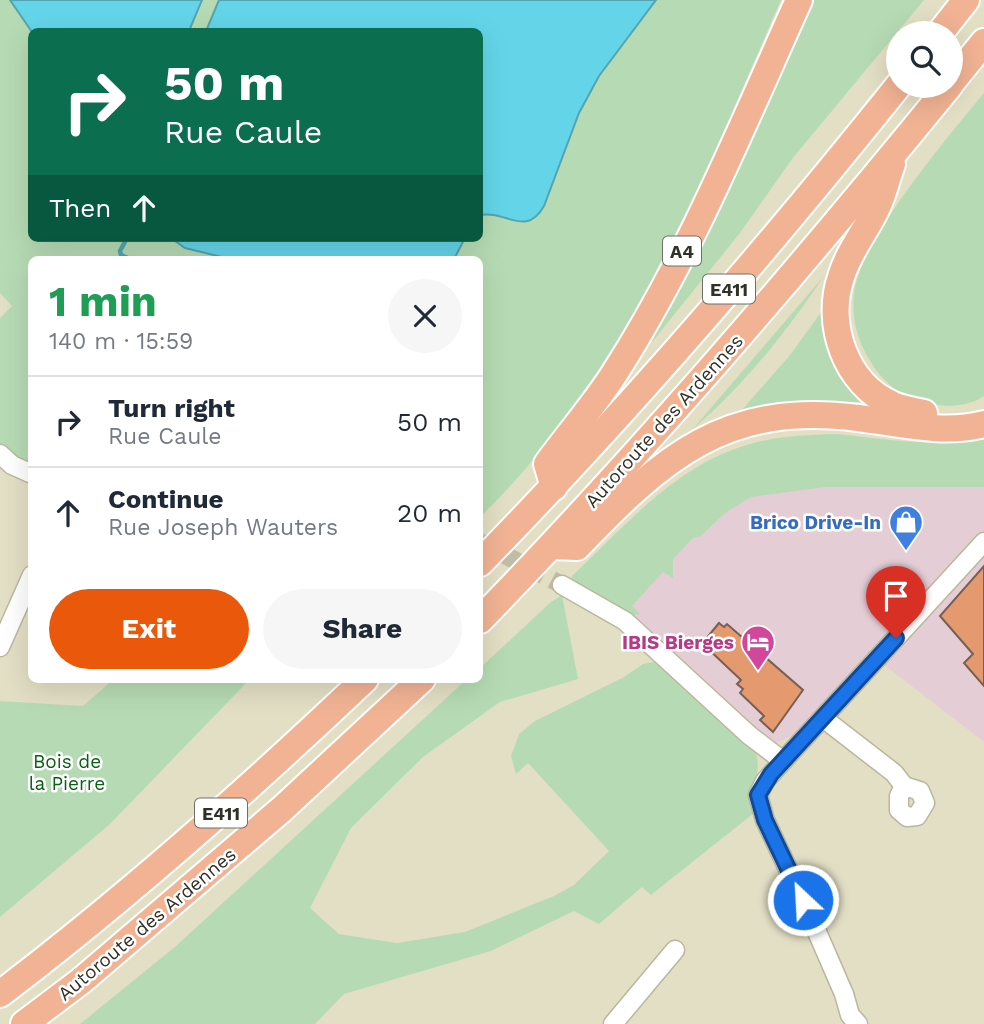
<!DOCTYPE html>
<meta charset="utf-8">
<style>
:root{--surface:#fff;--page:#f6f6f7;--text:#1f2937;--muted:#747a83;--line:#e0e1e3;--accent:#ea580c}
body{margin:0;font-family:"Work Sans",sans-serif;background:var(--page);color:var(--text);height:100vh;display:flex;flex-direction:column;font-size:26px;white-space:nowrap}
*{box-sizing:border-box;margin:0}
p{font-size:23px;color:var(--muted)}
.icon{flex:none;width:38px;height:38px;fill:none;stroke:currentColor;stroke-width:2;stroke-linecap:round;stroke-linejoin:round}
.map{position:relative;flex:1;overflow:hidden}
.details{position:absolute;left:28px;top:256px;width:455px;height:427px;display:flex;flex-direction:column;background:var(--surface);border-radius:10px;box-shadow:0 7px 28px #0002}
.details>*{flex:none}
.banner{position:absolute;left:28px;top:28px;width:455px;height:214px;border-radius:10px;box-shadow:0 7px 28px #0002;background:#0b6e4f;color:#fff;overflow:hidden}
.controls{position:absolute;left:886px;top:21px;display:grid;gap:14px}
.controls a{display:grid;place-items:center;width:77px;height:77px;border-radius:50%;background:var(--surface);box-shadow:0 7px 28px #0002;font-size:35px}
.pin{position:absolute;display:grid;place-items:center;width:60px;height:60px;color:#fff;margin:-72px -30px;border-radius:50% 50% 50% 0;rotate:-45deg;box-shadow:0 0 7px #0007}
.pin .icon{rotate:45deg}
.me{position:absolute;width:77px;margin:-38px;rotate:335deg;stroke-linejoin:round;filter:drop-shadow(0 0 5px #0008)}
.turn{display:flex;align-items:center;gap:24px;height:147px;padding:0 21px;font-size:32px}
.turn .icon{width:91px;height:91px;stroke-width:2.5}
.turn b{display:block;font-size:49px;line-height:60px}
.then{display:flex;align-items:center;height:66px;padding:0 21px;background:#0003;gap:14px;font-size:26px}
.round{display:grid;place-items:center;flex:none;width:74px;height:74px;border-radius:37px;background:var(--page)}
.overview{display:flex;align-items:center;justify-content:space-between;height:119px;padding:0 21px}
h1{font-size:42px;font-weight:700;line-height:52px;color:#1e9e55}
.action{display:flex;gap:14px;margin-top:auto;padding:14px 21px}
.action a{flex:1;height:80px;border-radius:42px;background:var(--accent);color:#fff;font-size:28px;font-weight:700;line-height:80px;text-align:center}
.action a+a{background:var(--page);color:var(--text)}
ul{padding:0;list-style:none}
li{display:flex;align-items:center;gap:21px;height:91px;padding:0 21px;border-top:2px solid var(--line)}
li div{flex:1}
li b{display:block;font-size:26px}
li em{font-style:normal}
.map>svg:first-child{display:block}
.commercial{fill:#e5cdd6}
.green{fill:#b6dbb4}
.water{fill:#64d5e9;stroke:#55a4af;stroke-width:2}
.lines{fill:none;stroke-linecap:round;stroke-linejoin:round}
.stream{stroke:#55a4af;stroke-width:4.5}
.building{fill:#e4996f;stroke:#765f54;stroke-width:2}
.minor-tunnel{stroke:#c0bca5;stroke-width:18;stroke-dasharray:18 9;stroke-linecap:butt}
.minor-casing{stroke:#bbb79e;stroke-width:21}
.highway-casing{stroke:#fff;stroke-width:30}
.minor{stroke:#fff;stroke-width:18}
.highway{stroke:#f2b394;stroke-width:26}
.route-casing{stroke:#114b97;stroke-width:18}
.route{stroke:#1a73e8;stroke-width:12}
.labels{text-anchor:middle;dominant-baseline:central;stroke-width:5;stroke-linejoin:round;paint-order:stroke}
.shield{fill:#fff;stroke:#706f68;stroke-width:2}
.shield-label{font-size:18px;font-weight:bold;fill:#323127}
.street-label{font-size:19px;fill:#323127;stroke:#fff}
.shop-label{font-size:19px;font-weight:bold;fill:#366cbe;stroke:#fff;text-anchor:end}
.hotel-label{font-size:19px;font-weight:bold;fill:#b23c85;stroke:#fff;text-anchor:end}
.park-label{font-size:19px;fill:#076110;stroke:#fff}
</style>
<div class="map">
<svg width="984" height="1024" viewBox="0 0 984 1024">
<rect width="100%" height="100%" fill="#e3dfc5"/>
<path class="commercial" d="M 984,477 L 984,742 L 870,654 L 792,736 L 776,743 L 770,741 L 624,610 L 658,570 L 721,505 L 774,483 Z"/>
<g class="green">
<path d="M 0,0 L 10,0 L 31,32 L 32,238 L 171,238 L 185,248 L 230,259 L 32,259 L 31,464 L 19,460 L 0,444 L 0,318 L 12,306 L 0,293 Z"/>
<path d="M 202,0 L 219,0 L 206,31 L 189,32 Z"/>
<path d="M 656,0 L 781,0 C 701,183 626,376 480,517 L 480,259 L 454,259 L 465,238 L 480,238 L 481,213 L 518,221 L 544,206 L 579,113 L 599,76 Z"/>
<path d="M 809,0 L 924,0 L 792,159 L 740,233 L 652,342 L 649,332 Z"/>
<path d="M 984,93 L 984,396 C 961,412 925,406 902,393 C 885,384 873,368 864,350 C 855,331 852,315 854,294 C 859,240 949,136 984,93 Z"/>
<path d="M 824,276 C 785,334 745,384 692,430 Z"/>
<path d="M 822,311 C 827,343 842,378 864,402 L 796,403 L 741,411 L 790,355 Z"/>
<path d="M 835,434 C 883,438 937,450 984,434 L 984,487 L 825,487 L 751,497 L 725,513 L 701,536 L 693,538 L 673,559 L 673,578 L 663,572 L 632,606 L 640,614 L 635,615 L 572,581 L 572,576 C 626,525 676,465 750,444 C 778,436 806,435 835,434 Z"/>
<path d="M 562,595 L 578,679 L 500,702 L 423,757 L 351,828 L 310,908 L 339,934 L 397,943 L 465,932 L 554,896 L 574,885 L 609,851 L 528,763 L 516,774 L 511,756 L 519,734 L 535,721 L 624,677 L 643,664 L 654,662 L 664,665 L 756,754 C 763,775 747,794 754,813 L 651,895 L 642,887 L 599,924 L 574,911 L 491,951 L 344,994 L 315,1024 L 80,1024 L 176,946 L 467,679 L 480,679 L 480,668 L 551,602 Z"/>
<path d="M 114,679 L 250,679 L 110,824 L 0,917 L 0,701 L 83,706 Z"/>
</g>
<g class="water">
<path d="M 10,0 L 202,0 L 189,31 L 32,32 Z"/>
<path d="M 219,0 L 656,0 L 599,76 L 579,113 L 544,206 C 526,238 506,210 480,215 L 480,32 L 206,31 Z"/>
<path d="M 171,238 L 465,238 L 454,259 L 230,259 L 185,248 Z"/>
</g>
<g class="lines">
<path class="stream" d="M 127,238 L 120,251 L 121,255 L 130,259"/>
</g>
<g class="building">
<path d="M 984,566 L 984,686 L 964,663 L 973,654 L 940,616 Z"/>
<path d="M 719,623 L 724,627 L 727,624 L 803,690 L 773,732 L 760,720 L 764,716 L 740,693 L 743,689 L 737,684 L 741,680 L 706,647 L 709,644 L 705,640 Z"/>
</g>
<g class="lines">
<path class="minor-tunnel" d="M 480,542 L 562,585"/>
<g class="minor-casing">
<g id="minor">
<path d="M 0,454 L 12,465 L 32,474"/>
<path d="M 562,585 L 625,621 L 749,735 L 783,761"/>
<path d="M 0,647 L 32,575"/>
<path d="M 823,718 L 894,773 L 904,786 L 920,791 L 925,803 L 917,816 L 907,817 L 899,810 L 899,796 L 904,786"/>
<path d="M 613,1024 L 675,950"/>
<path d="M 858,1024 L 850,1015 L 844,994 L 811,918 L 765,820 L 758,795 L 765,781 L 783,761 L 984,542"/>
</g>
</g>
<g class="highway-casing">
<g id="highway">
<path d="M 940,33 L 966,0"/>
<path d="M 950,84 L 984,42"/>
<path d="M 892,164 C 887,177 884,192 878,205 C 867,230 849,250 841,277 C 825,324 845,384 893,405 C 903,409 914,411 924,413"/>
<path d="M 554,487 L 547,464 C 569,434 594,405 614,374 C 689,257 742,126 799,0"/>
<path d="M 551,546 L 577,547 C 662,458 725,401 858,418 C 900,423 942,435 984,424"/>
<path d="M 480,563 C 627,412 766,251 898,86"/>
<path d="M 480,620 C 645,450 799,270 949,86"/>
<path d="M 0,994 C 129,896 248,790 365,679"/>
<path d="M 24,1024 L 81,981 L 282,809 L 422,679"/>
</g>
</g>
<use href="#minor" class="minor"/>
<use href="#highway" class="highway"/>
</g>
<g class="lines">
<g class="route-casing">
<path id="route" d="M 803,900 L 765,820 L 758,795 L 771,774 L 896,638"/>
</g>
<use href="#route" class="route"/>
</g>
<defs>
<g id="shop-pin" transform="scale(1.75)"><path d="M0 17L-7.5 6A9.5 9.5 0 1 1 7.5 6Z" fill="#3f7fe0" stroke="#fff"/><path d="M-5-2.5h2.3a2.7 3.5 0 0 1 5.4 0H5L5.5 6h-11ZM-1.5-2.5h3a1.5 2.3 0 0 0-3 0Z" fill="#fff"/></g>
<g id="hotel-pin" transform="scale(1.75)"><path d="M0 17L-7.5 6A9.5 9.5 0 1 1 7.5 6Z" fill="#d1479c" stroke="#fff"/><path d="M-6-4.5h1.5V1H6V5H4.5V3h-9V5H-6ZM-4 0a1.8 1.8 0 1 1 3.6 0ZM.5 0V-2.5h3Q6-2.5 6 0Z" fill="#fff"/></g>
</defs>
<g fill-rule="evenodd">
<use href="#shop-pin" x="906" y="522"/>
<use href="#hotel-pin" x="758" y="642"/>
</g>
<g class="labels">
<g class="shield">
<rect x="663" y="236.5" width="38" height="29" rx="5"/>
<rect x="703" y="274.5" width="52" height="29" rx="5"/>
<rect x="195" y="798.5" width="52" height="29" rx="5"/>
</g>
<g class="shield-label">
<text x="682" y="251">A4</text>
<text x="729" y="289">E411</text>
<text x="221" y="813">E411</text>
</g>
<g class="street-label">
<text transform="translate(664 421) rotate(-48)">Autoroute des Ardennes</text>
<text transform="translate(147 924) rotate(-40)">Autoroute des Ardennes</text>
</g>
<g class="shop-label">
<text x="881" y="522">Brico Drive-In</text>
</g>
<g class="hotel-label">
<text x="734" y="642">IBIS Bierges</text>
</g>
<g class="park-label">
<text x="67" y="761">Bois de<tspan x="67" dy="22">la Pierre</tspan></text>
</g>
</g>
</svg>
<div class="controls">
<a><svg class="icon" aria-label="search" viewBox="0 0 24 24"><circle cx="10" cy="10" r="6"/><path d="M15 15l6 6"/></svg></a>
</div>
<div class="pin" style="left:896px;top:638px;background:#d93025"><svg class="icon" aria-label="arrive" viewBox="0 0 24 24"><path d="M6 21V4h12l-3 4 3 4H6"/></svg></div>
<svg class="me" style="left:803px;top:900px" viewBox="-20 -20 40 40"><circle r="17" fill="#1a73e8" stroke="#fff" stroke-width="3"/><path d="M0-11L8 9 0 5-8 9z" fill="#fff"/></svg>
<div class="banner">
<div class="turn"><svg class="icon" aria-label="right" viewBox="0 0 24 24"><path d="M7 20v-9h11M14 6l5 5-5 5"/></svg><div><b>50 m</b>Rue Caule</div></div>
<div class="then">Then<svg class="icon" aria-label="ahead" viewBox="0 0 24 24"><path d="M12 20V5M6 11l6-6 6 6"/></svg></div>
</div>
<section class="details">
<div class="overview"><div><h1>1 min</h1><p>140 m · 15:59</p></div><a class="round"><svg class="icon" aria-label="close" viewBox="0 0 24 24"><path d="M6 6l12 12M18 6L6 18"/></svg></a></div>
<ul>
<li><svg class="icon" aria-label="right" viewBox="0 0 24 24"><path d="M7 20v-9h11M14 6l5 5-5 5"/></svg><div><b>Turn right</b><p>Rue Caule</p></div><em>50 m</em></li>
<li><svg class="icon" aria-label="ahead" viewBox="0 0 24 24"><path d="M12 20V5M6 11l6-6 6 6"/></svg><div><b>Continue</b><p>Rue Joseph Wauters</p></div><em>20 m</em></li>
</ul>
<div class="action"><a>Exit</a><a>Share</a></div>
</section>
</div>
